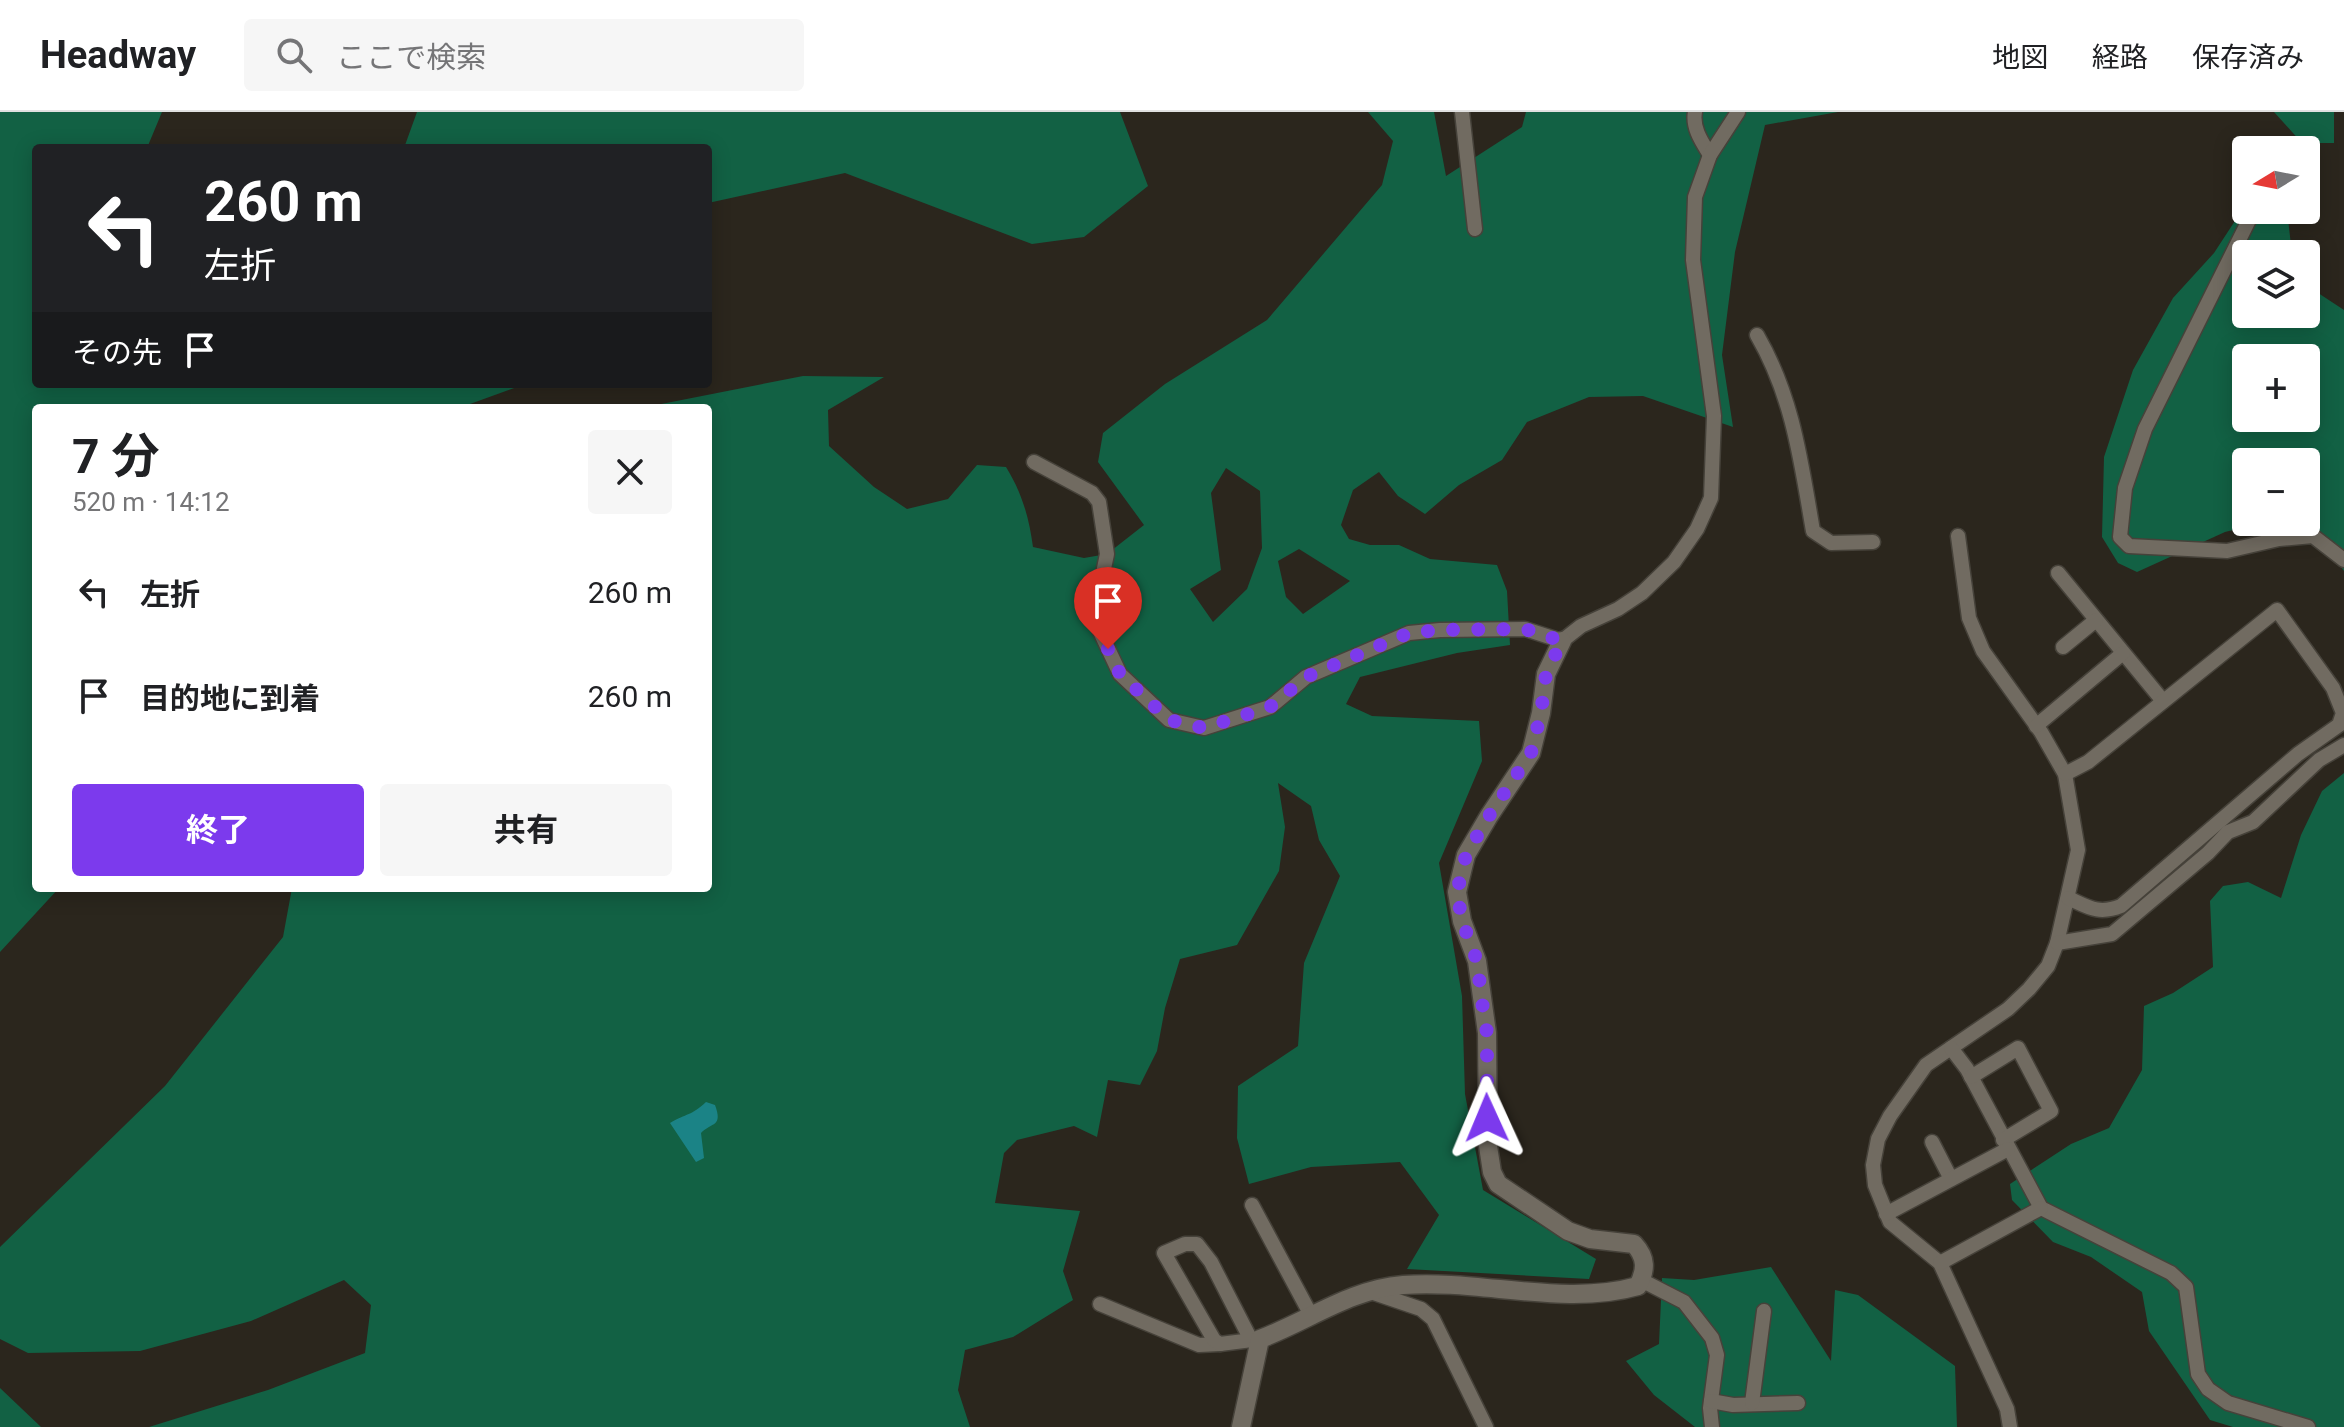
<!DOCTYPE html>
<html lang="ja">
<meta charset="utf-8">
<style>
:root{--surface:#fff;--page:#f6f6f6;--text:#202124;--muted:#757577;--line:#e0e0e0;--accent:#7c3aed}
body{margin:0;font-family:Roboto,"Noto Sans JP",sans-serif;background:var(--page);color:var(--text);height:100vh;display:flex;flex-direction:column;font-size:30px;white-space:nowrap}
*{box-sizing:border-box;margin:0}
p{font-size:26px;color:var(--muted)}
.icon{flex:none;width:44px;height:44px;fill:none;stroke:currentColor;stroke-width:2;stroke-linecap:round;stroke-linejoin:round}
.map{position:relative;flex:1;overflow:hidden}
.sheet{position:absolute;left:32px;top:292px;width:680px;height:488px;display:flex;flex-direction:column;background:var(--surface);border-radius:8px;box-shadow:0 4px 20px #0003}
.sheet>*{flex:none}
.banner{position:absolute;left:32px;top:32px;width:680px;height:244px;border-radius:8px;box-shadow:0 4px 20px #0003;background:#202124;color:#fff;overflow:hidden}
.needle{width:52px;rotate:260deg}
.tools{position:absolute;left:2232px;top:24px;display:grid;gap:16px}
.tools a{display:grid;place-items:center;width:88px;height:88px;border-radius:8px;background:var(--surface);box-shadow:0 4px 20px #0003;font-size:40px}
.pin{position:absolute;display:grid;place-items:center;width:68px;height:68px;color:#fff;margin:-82px -34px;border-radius:50% 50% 50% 0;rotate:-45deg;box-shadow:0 0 8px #0007}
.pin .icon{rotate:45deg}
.me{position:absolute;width:88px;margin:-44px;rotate:359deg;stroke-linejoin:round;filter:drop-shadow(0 0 6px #0008)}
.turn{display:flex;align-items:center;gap:28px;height:168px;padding:0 40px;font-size:36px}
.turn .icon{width:104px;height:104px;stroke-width:2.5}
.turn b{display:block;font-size:56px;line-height:68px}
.then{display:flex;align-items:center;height:76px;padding:0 40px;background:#0003;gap:16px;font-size:30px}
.round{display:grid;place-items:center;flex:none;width:84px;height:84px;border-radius:8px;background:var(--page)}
.overview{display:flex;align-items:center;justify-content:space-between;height:136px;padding:0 40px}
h1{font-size:48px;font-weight:700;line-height:60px}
.primary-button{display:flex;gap:16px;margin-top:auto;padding:16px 40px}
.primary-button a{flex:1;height:92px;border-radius:8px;background:var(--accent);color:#fff;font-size:32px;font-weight:700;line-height:92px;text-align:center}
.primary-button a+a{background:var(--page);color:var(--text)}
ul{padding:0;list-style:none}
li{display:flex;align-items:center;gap:24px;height:104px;padding:0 40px}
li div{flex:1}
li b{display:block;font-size:30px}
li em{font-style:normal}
header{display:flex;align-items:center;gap:48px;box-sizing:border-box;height:112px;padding:0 40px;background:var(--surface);border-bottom:2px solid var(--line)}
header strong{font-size:38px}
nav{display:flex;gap:44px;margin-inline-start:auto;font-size:28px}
.search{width:560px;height:72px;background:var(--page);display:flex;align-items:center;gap:20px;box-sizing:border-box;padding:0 28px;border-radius:8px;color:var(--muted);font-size:30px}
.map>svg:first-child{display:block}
.forest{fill:#126144;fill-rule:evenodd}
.water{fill:#1b8386}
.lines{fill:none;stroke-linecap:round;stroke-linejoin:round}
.minor-casing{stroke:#46423a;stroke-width:17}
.tertiary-casing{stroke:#46423a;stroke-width:21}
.minor{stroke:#716b61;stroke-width:14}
.tertiary{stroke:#716b61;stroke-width:18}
.route{stroke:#7c3aed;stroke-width:14;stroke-dasharray:0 25.2}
</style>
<header>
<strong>Headway</strong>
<div class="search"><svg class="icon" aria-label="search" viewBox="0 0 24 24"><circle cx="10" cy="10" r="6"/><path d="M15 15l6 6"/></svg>ここで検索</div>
<nav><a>地図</a><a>経路</a><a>保存済み</a></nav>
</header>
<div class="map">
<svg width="2344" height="1315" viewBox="0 0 2344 1315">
<rect width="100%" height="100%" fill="#2b261d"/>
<g class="forest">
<path d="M 0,0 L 162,0 L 147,36 L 36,36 L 36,272 L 525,272 L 459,296 L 36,296 L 36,776 L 59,776 L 0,840 Z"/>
<path d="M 417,0 L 1120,0 L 1148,74 L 1084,125 L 1032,132 L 845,61 L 708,91 L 708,36 L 404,36 Z"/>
<path d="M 1368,0 L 1434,0 L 1446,64 L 1522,15 L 1526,0 L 1838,0 L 1765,13 L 1735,140 L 1722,243 L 1733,315 L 1643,284 L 1589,285 L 1527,310 L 1502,348 L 1459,373 L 1425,402 L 1398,384 L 1379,360 L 1353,378 L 1341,413 L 1349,427 L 1370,433 L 1399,433 L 1430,447 L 1497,453 L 1507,479 L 1510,533 L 1457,541 L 1360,565 L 1346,592 L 1372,604 L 1479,609 L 1482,649 L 1439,751 L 1462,884 L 1465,982 L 1483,1078 L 1596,1147 L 1589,1167 L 1407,1157 L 1439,1103 L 1400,1050 L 1311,1055 L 1249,1072 L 1237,1026 L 1238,974 L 1298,934 L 1304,851 L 1340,764 L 1319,728 L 1311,694 L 1278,671 L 1285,715 L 1279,759 L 1237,833 L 1180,847 L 1165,896 L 1157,939 L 1140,973 L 1108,968 L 1097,1025 L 1074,1014 L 1017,1028 L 1004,1041 L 995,1091 L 1080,1099 L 1063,1159 L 1073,1188 L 1013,1225 L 965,1238 L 958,1278 L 970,1315 L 149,1315 L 268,1278 L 365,1241 L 371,1193 L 344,1168 L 251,1209 L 140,1239 L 28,1241 L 0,1227 L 0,1135 L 165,974 L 283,825 L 292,776 L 708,776 L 708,296 L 641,296 L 803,264 L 884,265 L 828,298 L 829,334 L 874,375 L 907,397 L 948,387 L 977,353 L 1006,355 C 1022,381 1029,405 1033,435 L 1084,446 L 1107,442 L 1144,413 L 1098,350 L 1103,321 L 1165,272 L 1267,208 L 1382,73 L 1393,29 ZM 1226,356 L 1260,379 L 1262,436 L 1247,477 L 1213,510 L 1190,477 L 1221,458 L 1211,381 ZM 1299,437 L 1350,469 L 1303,502 L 1286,485 L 1278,449 Z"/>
<path d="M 2274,0 L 2334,0 L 2334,31 L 2302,31 Z"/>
<path d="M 2246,92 L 2246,98 L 2287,98 L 2292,142 L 2246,142 L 2246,202 L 2306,202 L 2306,173 L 2344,198 L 2344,459 L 2306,407 L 2306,350 L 2246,350 L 2246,410 L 2265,410 L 2225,420 L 2137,460 L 2118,451 L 2102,425 L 2104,345 L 2133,258 L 2173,186 L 2214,141 ZM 2246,246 L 2306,246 L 2306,306 L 2246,306 Z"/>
<path d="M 2344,661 L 2344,1315 L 2233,1315 L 2210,1308 L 2149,1219 L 2142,1180 L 2091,1145 L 2053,1130 L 2012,1088 L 2010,1072 L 2071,1032 L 2109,1016 L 2142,958 L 2144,894 L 2173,881 L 2213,855 L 2210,789 L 2223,774 L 2248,770 L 2281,786 L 2301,723 L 2322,679 Z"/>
<path d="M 1771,1155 L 1831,1249 L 1835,1178 L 1858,1183 L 1955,1254 L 1957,1315 L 1695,1315 L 1654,1283 L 1626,1249 L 1659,1232 L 1662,1166 L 1694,1168 Z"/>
<path d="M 0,1276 L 41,1315 L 0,1315 Z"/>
</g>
<path class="water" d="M 706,990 L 715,993 C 723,1015 712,1010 701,1021 L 704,1046 L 696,1050 L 670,1011 C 687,1001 691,1004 706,990 Z"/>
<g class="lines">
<g class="minor-casing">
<g id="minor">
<path d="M 1462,0 L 1475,117"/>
<path d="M 1695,0 C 1692,16 1702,30 1710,43"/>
<path d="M 2284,38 L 2285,36"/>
<path d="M 2254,98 L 2145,317 L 2125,376 L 2120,425 L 2129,434 L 2227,439 L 2279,427 L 2313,424 L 2344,448"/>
<path d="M 1757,223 C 1793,285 1801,350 1813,419 L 1831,431 L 1873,430"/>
<path d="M 1034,350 L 1092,381 L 1099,390 L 1107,442 L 1095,500 L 1097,513 L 1120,562 L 1169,608 L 1204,616 L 1270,595 L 1306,565 L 1409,521 L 1440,518 L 1525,517 L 1562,529 L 1581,514 L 1618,497 L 1642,481 L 1674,450 L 1697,417 L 1711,386 L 1714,304 L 1693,148 L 1695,85 L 1710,43 L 1738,0"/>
<path d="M 1958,424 L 1969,506 L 1983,539 L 2041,620 L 2065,662 L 2078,738 L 2057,831 L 2048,854 L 2029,877 L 2008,897 L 1926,953 L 1890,1004 L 1878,1027 L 1873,1053 L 1875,1073 L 1890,1110 L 1940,1151 L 2007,1297 L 2010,1315"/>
<path d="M 2058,461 L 2163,589"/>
<path d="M 2063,535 L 2096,508"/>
<path d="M 2036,614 L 2123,541"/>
<path d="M 2065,662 L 2088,650 L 2277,498 L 2333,576 L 2343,601 L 2339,613 L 2298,642 L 2121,794 C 2098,803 2088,795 2068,786"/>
<path d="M 2057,831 L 2112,822 L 2208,741 L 2228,720 L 2253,710 L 2319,648 L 2344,633"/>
<path d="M 1951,936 L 1967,957 L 2041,1096 L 2171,1161 L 2186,1175 L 2198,1262 L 2208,1277 L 2228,1291 L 2308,1315"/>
<path d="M 1971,965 L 2018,936 L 2051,999 L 2003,1028"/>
<path d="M 1932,1030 L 1951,1067"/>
<path d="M 1252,1093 L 1312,1205"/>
<path d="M 1886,1102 L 2008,1037"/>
<path d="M 1940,1151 L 2041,1096"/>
<path d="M 1641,1168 L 1684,1190 L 1712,1226 L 1717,1243 L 1710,1296 L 1712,1315"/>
<path d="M 1368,1179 L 1421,1197 L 1433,1207 L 1486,1315"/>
<path d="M 1100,1192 L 1199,1233 L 1220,1232"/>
<path d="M 1251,1228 L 1211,1150 L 1197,1132 L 1185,1132 L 1164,1141 L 1214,1228 L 1220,1232 L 1260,1227"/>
<path d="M 1711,1289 L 1733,1293 L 1798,1291"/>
<path d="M 1752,1291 L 1764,1199"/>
</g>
</g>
<g class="tertiary-casing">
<path id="tertiary" d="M 1241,1315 L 1260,1227 C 1308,1209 1351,1177 1403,1173 C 1479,1167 1565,1195 1638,1174 C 1646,1158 1647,1146 1634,1132 L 1590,1127 L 1568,1119 L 1498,1072 L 1492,1060 L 1488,1034 L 1487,921 L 1477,849 L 1462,809 L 1457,780 L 1466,743 L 1489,704 L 1531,641 L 1541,601 L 1546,562 L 1562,529"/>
</g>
<use href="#minor" class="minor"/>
<use href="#tertiary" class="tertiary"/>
</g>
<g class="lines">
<path class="route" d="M 1108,537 L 1120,562 L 1169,608 L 1204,616 L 1270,595 L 1306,565 L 1409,521 L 1440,518 L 1525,517 L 1562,529 L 1546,562 L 1541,601 L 1531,641 L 1489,704 L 1466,743 L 1457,780 L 1462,809 L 1477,849 L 1483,897 L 1487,921 L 1487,1006"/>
</g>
</svg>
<div class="tools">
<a><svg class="needle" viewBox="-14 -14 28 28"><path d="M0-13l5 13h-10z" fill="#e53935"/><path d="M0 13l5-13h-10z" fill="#757577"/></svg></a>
<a><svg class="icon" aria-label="layers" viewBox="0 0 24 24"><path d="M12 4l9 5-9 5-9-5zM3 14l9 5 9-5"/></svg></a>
<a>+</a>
<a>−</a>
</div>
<div class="pin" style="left:1108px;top:537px;background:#d93025"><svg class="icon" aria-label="arrive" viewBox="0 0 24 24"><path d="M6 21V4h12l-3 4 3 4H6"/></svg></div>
<svg class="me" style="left:1487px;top:1006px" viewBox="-20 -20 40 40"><path d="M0-17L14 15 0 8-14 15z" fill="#7c3aed" stroke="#fff" stroke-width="4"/></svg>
<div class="banner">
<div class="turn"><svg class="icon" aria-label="left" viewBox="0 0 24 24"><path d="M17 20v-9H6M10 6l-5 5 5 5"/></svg><div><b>260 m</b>左折</div></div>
<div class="then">その先<svg class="icon" aria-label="arrive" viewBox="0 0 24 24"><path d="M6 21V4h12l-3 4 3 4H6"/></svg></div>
</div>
<section class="sheet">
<div class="overview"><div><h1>7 分</h1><p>520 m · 14:12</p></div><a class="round"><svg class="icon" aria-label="close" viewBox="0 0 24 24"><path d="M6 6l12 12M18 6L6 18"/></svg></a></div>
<ul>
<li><svg class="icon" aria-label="left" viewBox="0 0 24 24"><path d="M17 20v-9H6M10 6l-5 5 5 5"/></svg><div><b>左折</b></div><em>260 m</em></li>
<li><svg class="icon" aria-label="arrive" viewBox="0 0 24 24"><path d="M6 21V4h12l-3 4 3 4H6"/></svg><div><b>目的地に到着</b></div><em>260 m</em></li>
</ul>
<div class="primary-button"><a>終了</a><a>共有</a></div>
</section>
</div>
